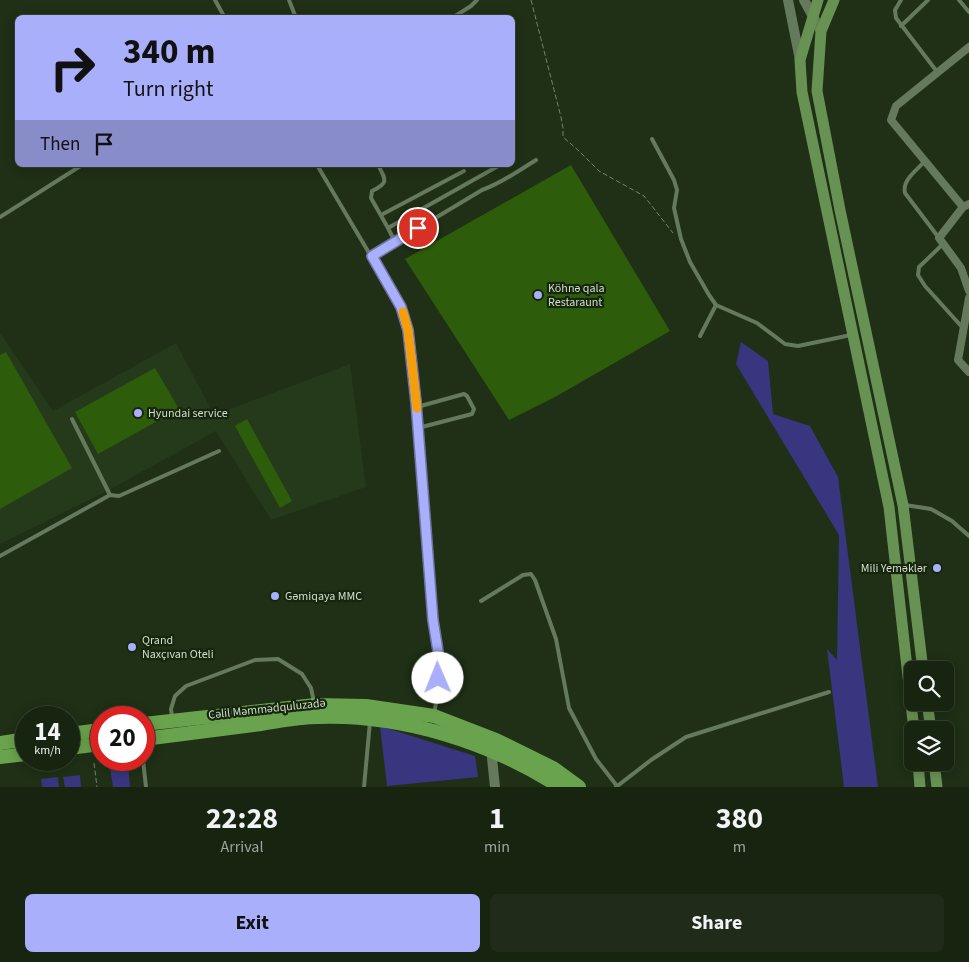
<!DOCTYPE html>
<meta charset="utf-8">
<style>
:root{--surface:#172410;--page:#202c19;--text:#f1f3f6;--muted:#9ea49f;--line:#364130;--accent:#aaaffb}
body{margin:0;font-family:"Source Sans 3",sans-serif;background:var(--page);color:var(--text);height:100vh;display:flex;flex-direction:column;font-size:19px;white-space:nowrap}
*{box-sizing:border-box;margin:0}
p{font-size:16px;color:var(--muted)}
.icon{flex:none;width:28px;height:28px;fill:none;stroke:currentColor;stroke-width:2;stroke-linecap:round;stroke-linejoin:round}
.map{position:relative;height:787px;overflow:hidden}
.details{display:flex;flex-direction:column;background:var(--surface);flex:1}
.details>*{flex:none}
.guide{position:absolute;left:15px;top:15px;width:500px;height:152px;border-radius:8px;box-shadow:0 2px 12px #0003,0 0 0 1px var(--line);background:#aaaffb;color:#111;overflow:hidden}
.fabs{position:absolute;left:904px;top:661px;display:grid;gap:10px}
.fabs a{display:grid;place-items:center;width:50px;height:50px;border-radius:8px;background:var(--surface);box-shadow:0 2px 12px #0003,0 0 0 1px var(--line);font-size:25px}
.speed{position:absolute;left:15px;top:706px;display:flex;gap:10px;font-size:25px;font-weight:700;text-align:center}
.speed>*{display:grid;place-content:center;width:65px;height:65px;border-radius:50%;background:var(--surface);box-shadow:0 2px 12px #0003,0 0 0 1px var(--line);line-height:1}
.speed small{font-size:12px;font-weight:400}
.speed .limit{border:8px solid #d22;background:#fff;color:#111}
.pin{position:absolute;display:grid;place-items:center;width:42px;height:42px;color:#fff;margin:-21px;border:2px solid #fff;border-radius:50%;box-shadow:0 1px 5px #0007}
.me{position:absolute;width:55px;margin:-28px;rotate:359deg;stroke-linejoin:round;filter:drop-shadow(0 0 4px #0008)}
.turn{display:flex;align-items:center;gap:18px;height:105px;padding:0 25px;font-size:22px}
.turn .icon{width:65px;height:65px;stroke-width:2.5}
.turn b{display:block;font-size:35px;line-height:42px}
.then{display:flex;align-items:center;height:48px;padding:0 25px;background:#0003;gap:10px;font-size:19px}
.eta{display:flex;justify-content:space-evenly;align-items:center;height:85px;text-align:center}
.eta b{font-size:30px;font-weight:700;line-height:35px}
.action{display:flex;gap:10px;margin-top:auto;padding:10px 25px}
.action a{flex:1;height:58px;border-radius:8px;background:var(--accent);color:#111;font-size:20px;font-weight:700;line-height:58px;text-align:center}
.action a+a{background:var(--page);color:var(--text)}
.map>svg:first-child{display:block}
.built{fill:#243a1a}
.green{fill:#38367e}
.building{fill:#2d5d0b}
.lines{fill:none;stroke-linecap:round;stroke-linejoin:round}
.path{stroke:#75836e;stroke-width:1;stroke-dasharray:5 2.5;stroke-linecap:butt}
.lane{stroke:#65795c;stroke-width:4}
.street{stroke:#65795c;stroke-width:8}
.secondary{stroke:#65795c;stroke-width:10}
.primary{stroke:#689253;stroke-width:11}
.highway{stroke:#6aa34d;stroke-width:14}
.route-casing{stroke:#6e72a3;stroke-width:12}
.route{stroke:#aaaffb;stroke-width:9}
.slow{stroke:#f59e0b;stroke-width:9}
.poi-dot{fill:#aaaffb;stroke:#15260d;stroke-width:2}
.labels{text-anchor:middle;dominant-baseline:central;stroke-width:4.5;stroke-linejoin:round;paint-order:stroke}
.poi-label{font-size:12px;fill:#d2ddcd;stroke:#15260d;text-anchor:start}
.street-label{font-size:12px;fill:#d2ddcd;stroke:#15260d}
</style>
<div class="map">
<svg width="969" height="787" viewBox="0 0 969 787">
<rect width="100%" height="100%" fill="#1f3016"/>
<path class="built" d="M 0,333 L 53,411 L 176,343 L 214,415 L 350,364 L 366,487 L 271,520 L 216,431 L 109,490 L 0,544 Z"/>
<g class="green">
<path d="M 741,342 L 768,361 L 773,414 L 810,426 L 838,477 L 878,787 L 844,787 L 827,649 L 837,660 L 839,535 L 736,364 Z"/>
<path d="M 380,726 L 475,756 L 478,777 L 387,786 Z"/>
<path d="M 128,765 L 130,787 L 113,787 L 110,767 Z"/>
<path d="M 80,775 L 81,787 L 65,787 L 63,777 Z"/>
<path d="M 58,777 L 59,787 L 42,787 L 41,779 Z"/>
</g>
<g class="building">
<path d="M 571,165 L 670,331 L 555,397 L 509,420 L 405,259 Z"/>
<path d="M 6,352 L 72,468 L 0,509 L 0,355 Z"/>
<path d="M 155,368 L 179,409 L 98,454 L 75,412 Z"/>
<path d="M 247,419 L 292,501 L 280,508 L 235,426 Z"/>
</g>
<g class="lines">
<g class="path">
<path d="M 531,0 L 561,117 L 563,128 L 563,137 L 579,151 L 599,171 L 644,196 L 673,233"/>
<path d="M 94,763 L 97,787"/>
</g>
<g class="lane">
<path d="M 215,0 L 225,18"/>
<path d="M 289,0 L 296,18"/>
<path d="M 901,0 L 895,10 L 896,18 L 938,73"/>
<path d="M 959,0 L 969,12"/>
<path d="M 452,18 L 471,6 L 477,0"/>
<path d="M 901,26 L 928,0"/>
<path d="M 652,139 L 674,180 L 677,190 L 674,208 L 681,239 L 690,262 L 709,295 L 716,305 L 757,323 L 785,344 L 798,346 L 851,335"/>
<path d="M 512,153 L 512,157"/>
<path d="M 925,161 C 916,171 902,180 905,193 L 939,238"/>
<path d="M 317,165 L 401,307 L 408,330 L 416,402 L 433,620 L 438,663 L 438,692 L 434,714"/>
<path d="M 378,165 C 386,180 389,183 372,191 L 371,198 L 388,228"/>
<path d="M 381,215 L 464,171"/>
<path d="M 0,217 L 82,165"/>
<path d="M 395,242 L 388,228 L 500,165"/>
<path d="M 943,244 L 919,267 L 918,275 L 925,286 L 962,327"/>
<path d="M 372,256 L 482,190 C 502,183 518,171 536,160"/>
<path d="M 700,336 L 716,305"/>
<path d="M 417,407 L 464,394 L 467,396 L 474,409 L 472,414 L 418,428"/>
<path d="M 72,419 L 110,495"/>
<path d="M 905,505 L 931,509 L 952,521 L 969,536"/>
<path d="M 0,556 L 110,495 L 119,496 L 219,451"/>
<path d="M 481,601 L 523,575 L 531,574 L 535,580 L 556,639 L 569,708 L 596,759 L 617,786"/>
<path d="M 172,717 L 171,709 L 175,696 L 186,686 L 255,660 L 278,659 L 302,674 L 311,688 L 314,702"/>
<path d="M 143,760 L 146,787"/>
<path d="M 364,787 L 370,722"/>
<path d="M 616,787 L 651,760 L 686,737 L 829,692"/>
</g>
<g class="street">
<path d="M 969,204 L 963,207 L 939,238 L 961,268 L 969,291"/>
<path d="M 963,207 L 891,120 L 896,106 L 969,47"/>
<path d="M 969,298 L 958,360 L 969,372"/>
</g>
<g class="secondary">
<path d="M 788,0 L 800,60"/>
<path d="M 804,0 L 821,31"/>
<path d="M 494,746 L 492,758 L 495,787"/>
</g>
<g class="primary">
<path d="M 818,0 L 800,60 L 802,92 L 889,507 L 914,730"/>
<path d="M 834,0 L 821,31 L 817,91 L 840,210 L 903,505 L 923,670"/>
<path d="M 927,702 L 931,730"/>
<path d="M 918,762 L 920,787"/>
<path d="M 934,762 L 937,787"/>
</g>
<g class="highway">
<path d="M 144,724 L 315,705 L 366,706 L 434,716 L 496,740 L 553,768 L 579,787"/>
<path d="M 69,734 L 101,730"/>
<path d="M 144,739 C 183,734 222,729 261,724 C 280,721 299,717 318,717 C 401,714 490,742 560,787"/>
<path d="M 0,743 L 26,739"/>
<path d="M 69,748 L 101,744"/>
<path d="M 0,757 L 26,754"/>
</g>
</g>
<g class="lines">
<g class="route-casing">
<path id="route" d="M 418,228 L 372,256 L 401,307 L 408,330 L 416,402 L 433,620 L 438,651 L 438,678"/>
</g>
<use href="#route" class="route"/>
<path class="slow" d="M 403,312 L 408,330 L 417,408"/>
</g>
<g class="poi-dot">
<circle cx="538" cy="295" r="5"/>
<circle cx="138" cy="413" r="5"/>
<circle cx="937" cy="568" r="5"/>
<circle cx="275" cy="596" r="5"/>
<circle cx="132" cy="647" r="5"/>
</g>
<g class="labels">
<g class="poi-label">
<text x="548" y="288">Köhnə qala<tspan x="548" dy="14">Restaraunt</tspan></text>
<text x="148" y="413">Hyundai service</text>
<text x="927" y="568" text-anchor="end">Mili Yeməklər</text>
<text x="285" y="596">Gəmiqaya MMC</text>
<text x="142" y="640">Qrand<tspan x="142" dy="14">Naxçıvan Oteli</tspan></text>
</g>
<g class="street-label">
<text transform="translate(267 709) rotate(-6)">Cəlil Məmmədquluzadə</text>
</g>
</g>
</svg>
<div class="fabs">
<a><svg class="icon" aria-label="search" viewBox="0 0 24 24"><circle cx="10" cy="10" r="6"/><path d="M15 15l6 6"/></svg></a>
<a><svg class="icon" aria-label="layers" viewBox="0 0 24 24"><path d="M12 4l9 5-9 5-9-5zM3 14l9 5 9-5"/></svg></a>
</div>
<div class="speed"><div>14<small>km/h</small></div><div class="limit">20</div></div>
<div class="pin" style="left:418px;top:228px;background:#d93025"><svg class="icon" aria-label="arrive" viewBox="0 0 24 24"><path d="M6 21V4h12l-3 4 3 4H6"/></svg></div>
<svg class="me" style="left:438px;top:678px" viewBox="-20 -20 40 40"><circle r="19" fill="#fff"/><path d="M0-13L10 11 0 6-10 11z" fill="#aaaffb"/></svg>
<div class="guide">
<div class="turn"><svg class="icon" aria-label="right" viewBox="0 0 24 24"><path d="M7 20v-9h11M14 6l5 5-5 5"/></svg><div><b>340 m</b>Turn right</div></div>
<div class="then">Then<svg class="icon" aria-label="arrive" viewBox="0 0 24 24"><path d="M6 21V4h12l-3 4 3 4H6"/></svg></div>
</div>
</div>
<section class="details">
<div class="eta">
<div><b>22:28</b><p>Arrival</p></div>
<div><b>1</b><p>min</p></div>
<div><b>380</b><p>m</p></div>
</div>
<div class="action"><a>Exit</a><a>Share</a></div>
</section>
